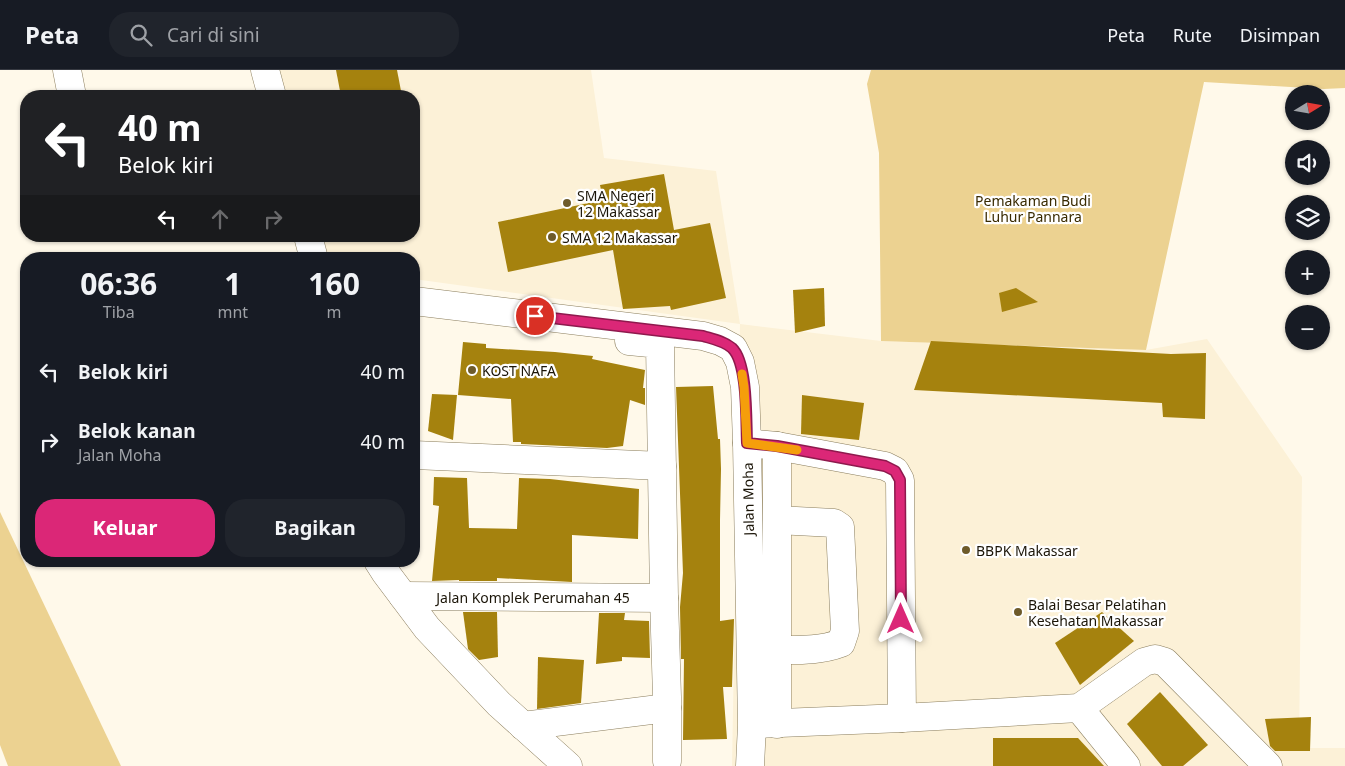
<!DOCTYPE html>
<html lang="id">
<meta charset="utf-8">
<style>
:root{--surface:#171b24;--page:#20242c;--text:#f1f3f6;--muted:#9ea1a6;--line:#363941;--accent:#db2777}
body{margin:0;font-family:"Noto Sans",sans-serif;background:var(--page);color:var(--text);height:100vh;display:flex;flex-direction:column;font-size:19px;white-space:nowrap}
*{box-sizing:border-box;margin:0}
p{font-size:16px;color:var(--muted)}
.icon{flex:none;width:28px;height:28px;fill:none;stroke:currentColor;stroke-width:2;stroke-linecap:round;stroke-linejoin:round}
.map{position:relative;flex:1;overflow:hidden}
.drawer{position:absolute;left:20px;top:182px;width:400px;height:315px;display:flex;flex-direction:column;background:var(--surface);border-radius:20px;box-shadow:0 1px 4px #0004}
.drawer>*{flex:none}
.guide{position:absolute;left:20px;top:20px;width:400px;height:152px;border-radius:20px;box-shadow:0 1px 4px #0004;background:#202124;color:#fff;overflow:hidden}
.needle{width:32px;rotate:79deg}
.buttons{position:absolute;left:1285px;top:15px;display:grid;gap:10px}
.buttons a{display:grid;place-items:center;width:45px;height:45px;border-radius:50%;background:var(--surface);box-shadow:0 1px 4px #0004;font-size:25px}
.pin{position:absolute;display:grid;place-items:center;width:42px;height:42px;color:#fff;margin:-21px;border:2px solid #fff;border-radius:50%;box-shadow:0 1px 5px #0007}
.me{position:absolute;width:55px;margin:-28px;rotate:0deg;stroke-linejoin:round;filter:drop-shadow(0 0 4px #0008)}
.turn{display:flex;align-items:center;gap:18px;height:105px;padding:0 15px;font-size:22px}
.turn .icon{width:65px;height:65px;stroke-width:2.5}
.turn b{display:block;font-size:35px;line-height:42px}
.lanes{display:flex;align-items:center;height:48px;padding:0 15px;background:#0003;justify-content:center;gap:25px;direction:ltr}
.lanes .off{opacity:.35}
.eta{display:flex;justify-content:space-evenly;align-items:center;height:85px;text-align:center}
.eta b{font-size:30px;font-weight:700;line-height:35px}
.action{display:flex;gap:10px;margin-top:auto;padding:10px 15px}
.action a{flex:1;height:58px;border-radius:20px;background:var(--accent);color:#fff;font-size:20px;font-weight:700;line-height:58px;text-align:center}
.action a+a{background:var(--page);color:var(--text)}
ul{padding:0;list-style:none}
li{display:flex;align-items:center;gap:15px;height:70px;padding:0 15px}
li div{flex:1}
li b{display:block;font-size:19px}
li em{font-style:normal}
header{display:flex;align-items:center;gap:30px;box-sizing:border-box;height:70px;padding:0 25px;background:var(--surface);border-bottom:1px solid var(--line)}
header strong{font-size:24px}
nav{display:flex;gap:28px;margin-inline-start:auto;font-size:18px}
.search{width:350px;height:45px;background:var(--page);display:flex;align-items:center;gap:12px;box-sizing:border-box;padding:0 18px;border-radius:20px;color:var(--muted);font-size:19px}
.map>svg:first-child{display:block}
.built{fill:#fcf1d7}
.green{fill:#ecd291}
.building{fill:#a5820e}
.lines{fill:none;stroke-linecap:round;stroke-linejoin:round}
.minor-casing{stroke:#8b7e5d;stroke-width:29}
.minor{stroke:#fff;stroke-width:28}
.route-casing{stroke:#8e194d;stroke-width:12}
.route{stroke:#db2777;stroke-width:9}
.slow{stroke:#f59e0b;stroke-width:9}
.poi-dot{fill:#6e5b2a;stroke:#fff;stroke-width:2}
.labels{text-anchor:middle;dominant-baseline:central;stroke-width:4.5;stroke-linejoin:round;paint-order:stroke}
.poi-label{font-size:14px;fill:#1b1508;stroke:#fff;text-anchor:start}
.park-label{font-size:14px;fill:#392a00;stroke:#fff}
.street-label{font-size:14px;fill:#1b1508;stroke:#fff}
</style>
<header>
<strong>Peta</strong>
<div class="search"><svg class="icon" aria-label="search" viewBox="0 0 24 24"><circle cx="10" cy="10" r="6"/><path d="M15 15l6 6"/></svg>Cari di sini</div>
<nav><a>Peta</a><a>Rute</a><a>Disimpan</a></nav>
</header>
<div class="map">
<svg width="1345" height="696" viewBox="0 0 1345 696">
<rect width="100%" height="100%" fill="#fff9ea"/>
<path class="built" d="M 278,0 L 591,0 L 604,88 L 716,101 L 740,254 L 881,271 L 1146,280 L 1207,269 L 1302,407 L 1299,678 L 1345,678 L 1345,696 L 732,696 L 740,254 L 414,209 L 414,189 L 329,189 L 323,166 L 414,166 L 414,26 L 285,26 Z"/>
<g class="green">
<path d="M 871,0 L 1345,0 L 1345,18 L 1324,19 L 1204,12 L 1146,280 L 881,271 L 879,83 L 867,14 Z"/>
<path d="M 0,442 L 121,696 L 8,696 L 0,675 Z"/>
</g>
<g class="building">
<path d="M 336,0 L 397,0 L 402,26 L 341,26 Z"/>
<path d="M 664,104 L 674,160 L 710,153 L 726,228 L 671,240 L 670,236 L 623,239 L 613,180 L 508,202 L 498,152 L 603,130 L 600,115 Z"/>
<path d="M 824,218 L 825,256 L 795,263 L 793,220 Z"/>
<path d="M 1016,218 L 1038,232 L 1002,242 L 999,223 Z"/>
<path d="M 931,271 L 1171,284 L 1206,283 L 1205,349 L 1163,347 L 1162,333 L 914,320 Z"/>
<path d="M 463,272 L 486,274 L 486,278 L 555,282 L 593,286 L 592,289 L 645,300 L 643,318 L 645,318 L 645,335 L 630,330 L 623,376 L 607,378 L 521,374 L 521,372 L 513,372 L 511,329 L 458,325 Z"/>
<path d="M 713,316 L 718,369 L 720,369 L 721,399 L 720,450 L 720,551 L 734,549 L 732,617 L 723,617 L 727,669 L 683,670 L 684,589 L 681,589 L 680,537 L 683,503 L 676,317 Z"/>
<path d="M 432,324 L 457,325 L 453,370 L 428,361 Z"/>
<path d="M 802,325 L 864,333 L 859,370 L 801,364 Z"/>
<path d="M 434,407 L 467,408 L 469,458 L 517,459 L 519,408 L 550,409 L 639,419 L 638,469 L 572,465 L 572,512 L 497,508 L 497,511 L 459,511 L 459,510 L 432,511 L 439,436 L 433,435 Z"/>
<path d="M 463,542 L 497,542 L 498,587 L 479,590 L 468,579 Z"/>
<path d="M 1102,542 L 1134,571 L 1080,615 L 1055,573 Z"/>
<path d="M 599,543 L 625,543 L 624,550 L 649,551 L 650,588 L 622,587 L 622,591 L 596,594 Z"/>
<path d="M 538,587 L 584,590 L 581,633 L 537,639 Z"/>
<path d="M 1160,622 L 1208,675 L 1183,696 L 1162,696 L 1127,654 Z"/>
<path d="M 1311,647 L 1310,681 L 1275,681 L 1270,676 L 1265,649 Z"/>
<path d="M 993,668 L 1078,668 L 1104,696 L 993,696 Z"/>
</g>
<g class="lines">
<g class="minor-casing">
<g id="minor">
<path d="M 67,0 L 72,26"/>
<path d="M 265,0 L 272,26"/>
<path d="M 308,166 L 314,189"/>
<path d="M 414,231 L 703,266 L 720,271 L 733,278 L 740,292 L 745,317 L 747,373 L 752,655 L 750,696"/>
<path d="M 629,271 L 660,274 L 664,528 L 667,627 L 667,691"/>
<path d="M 747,373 L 777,376 L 885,396 L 895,401 L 900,410 L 902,648 L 1079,638 L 1144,592 L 1155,589 L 1165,592 L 1268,696"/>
<path d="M 777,376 L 777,654"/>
<path d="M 414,385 L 662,396"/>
<path d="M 378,491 L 385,502 L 427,558 L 499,634 L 568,696"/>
<path d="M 403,526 L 664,528"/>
<path d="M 777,580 C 799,580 820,581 841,573 L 845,561 L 840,457 L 834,453 L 777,450"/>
<path d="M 1079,638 L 1126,696"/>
<path d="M 758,654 L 902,648"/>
<path d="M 523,656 L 667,638"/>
</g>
</g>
<use href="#minor" class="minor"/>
</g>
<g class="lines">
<g class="route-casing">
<path id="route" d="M 535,246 L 703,266 C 713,269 724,271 732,278 C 748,293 746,351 747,373 L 777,376 L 885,396 L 895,401 L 900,410 L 901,549"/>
</g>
<use href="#route" class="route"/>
<path class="slow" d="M 742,304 L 744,317 L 747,373 L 797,380"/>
</g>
<g class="poi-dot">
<circle cx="567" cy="133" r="5"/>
<circle cx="552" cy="167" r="5"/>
<circle cx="472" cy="300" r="5"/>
<circle cx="966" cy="480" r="5"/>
<circle cx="1018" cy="542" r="5"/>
</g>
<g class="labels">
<g class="poi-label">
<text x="577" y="125">SMA Negeri<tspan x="577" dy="16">12 Makassar</tspan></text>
<text x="562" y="167">SMA 12 Makassar</text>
<text x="482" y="300">KOST NAFA</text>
<text x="976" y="480">BBPK Makassar</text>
<text x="1028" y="534">Balai Besar Pelatihan<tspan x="1028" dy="16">Kesehatan Makassar</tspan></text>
</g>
<g class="park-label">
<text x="1033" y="130">Pemakaman Budi<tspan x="1033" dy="16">Luhur Pannara</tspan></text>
</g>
<g class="street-label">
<text transform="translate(748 429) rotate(-91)">Jalan Moha</text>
<text x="533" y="527">Jalan Komplek Perumahan 45</text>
</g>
</g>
</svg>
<div class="buttons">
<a><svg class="needle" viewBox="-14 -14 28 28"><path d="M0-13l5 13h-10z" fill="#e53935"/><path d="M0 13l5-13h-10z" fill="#9ea1a6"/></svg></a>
<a><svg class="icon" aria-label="sound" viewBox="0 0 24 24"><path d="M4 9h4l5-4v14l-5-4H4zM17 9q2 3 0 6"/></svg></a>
<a><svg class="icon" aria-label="layers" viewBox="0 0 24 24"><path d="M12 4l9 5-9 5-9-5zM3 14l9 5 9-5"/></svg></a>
<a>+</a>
<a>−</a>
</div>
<div class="pin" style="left:535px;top:246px;background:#d93025"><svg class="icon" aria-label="arrive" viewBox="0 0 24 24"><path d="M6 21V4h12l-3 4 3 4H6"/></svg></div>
<svg class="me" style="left:901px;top:549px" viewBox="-20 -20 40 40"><path d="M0-17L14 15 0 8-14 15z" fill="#db2777" stroke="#fff" stroke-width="4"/></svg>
<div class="guide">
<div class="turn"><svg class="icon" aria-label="left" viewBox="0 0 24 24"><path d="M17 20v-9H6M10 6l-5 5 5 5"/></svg><div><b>40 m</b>Belok kiri</div></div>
<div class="lanes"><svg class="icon" aria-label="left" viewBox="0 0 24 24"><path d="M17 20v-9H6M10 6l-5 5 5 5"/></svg><svg class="icon off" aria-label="ahead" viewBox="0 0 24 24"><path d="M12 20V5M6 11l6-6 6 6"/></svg><svg class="icon off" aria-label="right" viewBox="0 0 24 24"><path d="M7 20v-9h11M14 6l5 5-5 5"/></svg></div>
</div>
<section class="drawer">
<div class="eta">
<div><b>06:36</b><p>Tiba</p></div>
<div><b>1</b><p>mnt</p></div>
<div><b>160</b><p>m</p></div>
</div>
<ul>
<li><svg class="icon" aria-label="left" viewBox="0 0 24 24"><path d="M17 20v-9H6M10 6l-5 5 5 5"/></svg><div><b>Belok kiri</b></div><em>40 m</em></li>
<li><svg class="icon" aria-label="right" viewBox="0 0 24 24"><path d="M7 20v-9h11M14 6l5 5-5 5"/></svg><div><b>Belok kanan</b><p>Jalan Moha</p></div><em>40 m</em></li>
</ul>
<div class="action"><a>Keluar</a><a>Bagikan</a></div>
</section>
</div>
